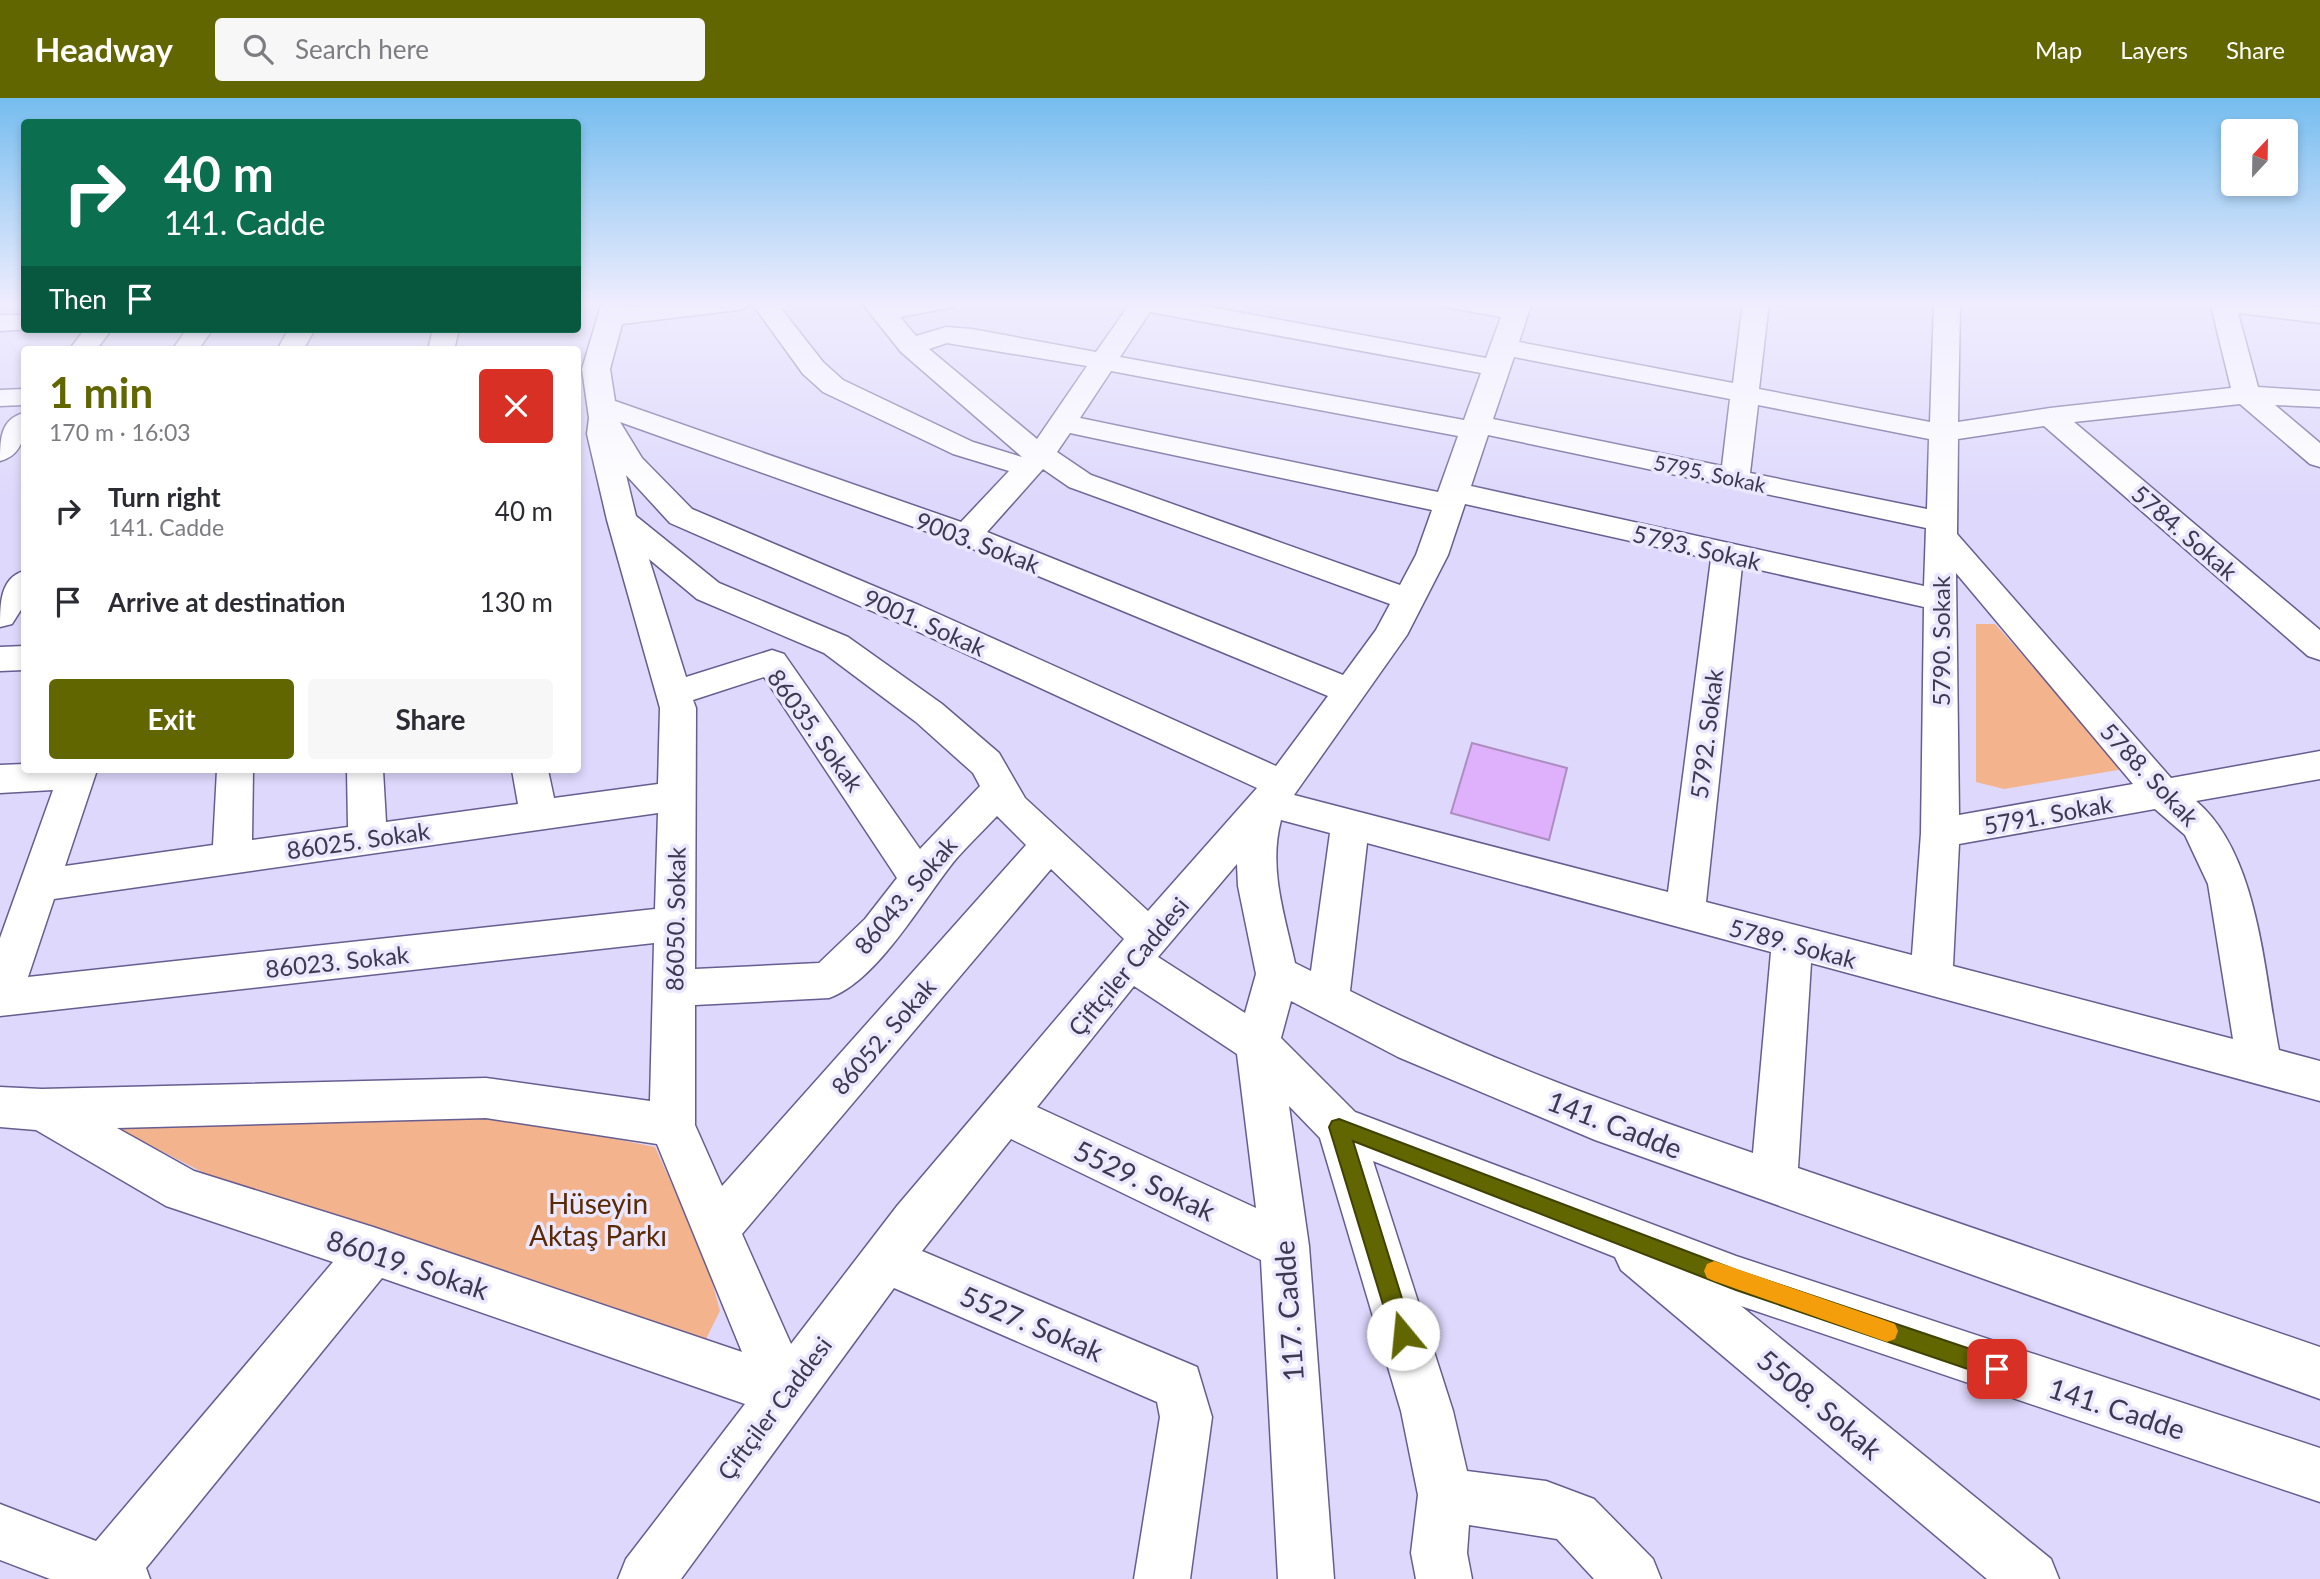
<!DOCTYPE html>
<meta charset="utf-8">
<style>
:root{--surface:#fff;--page:#f7f7f7;--text:#2b2b33;--muted:#7c7c81;--accent:#626601}
body{margin:0;font-family:Lato,sans-serif;background:var(--page);color:var(--text);height:100vh;display:flex;flex-direction:column;font-size:26px;white-space:nowrap}
*{box-sizing:border-box;margin:0}
p{font-size:23px;color:var(--muted)}
.icon{flex:none;width:38px;height:38px;fill:none;stroke:currentColor;stroke-width:2;stroke-linecap:round;stroke-linejoin:round}
.map{position:relative;flex:1;overflow:hidden}
.side{position:absolute;left:21px;top:248px;width:560px;height:427px;display:flex;flex-direction:column;background:var(--surface);border-radius:7px;box-shadow:0 4px 10px #0003}
.side>*{flex:none}
.top-card{position:absolute;left:21px;top:21px;width:560px;height:214px;border-radius:7px;box-shadow:0 4px 10px #0003;background:#0b6e4f;color:#fff;overflow:hidden}
.needle{width:46px;rotate:22deg}
.controls{position:absolute;left:2221px;top:21px;display:grid;gap:14px}
.controls a{display:grid;place-items:center;width:77px;height:77px;border-radius:7px;background:var(--surface);box-shadow:0 4px 10px #0003;font-size:35px}
.pin{position:absolute;display:grid;place-items:center;width:60px;height:60px;color:#fff;margin:-30px;border-radius:14px;box-shadow:0 4px 10px #0006}
.me{position:absolute;width:77px;margin:-38px;rotate:343deg;stroke-linejoin:round;filter:drop-shadow(0 0 5px #0008)}
.turn{display:flex;align-items:center;gap:24px;height:147px;padding:0 28px;font-size:32px}
.turn .icon{width:91px;height:91px;stroke-width:2.5}
.turn b{display:block;font-size:49px;line-height:60px}
.then{display:flex;align-items:center;height:66px;padding:0 28px;background:#0003;gap:14px;font-size:26px}
.round{display:grid;place-items:center;flex:none;width:74px;height:74px;border-radius:7px;background:var(--page)}
.overview{display:flex;align-items:center;justify-content:space-between;height:119px;padding:0 28px}
h1{font-size:42px;font-weight:700;line-height:52px;color:var(--accent)}
.action{display:flex;gap:14px;margin-top:auto;padding:14px 28px}
.action a{flex:1;height:80px;border-radius:7px;background:var(--accent);color:#fff;font-size:28px;font-weight:700;line-height:80px;text-align:center}
.action a+a{background:var(--page);color:var(--text)}
ul{padding:0;list-style:none}
li{display:flex;align-items:center;gap:21px;height:91px;padding:0 28px}
li div{flex:1}
li b{display:block;font-size:26px}
li em{font-style:normal}
header{display:flex;align-items:center;gap:42px;box-sizing:border-box;height:98px;padding:0 35px;background:var(--accent);color:#fff}
header strong{font-size:33px}
nav{display:flex;gap:38px;margin-inline-start:auto;font-size:24px}
.search{width:490px;height:63px;background:var(--page);display:flex;align-items:center;gap:18px;box-sizing:border-box;padding:0 24px;border-radius:7px;color:var(--muted);font-size:26px}
.map>svg:first-child{display:block}
.green{fill:#f3b38c}
.building{fill:#dfb0fc;stroke:#ac8dc0;stroke-width:2}
.lines{fill:none;stroke-linecap:round;stroke-linejoin:round}
.minor-casing{stroke:#675d91;stroke-width:3}
.minor{fill:#fff;fill-rule:evenodd}
.route{fill:#626601;stroke:#404201;stroke-width:2}
.slow{fill:#f59e0b}
.labels{text-anchor:middle;dominant-baseline:central;stroke-width:7;stroke-linejoin:round;paint-order:stroke}
.far-street-label{font-size:21px;fill:#3d3951;stroke:#eae7ff}
.street-label{font-size:24px;fill:#3d3951;stroke:#eae7ff}
.near-street-label{font-size:28px;fill:#3d3951;stroke:#eae7ff}
.near-park-label{font-size:28px;fill:#5b2a02;stroke:#eae7ff}
</style>
<header>
<strong>Headway</strong>
<div class="search"><svg class="icon" aria-label="search" viewBox="0 0 24 24"><circle cx="10" cy="10" r="6"/><path d="M15 15l6 6"/></svg>Search here</div>
<nav><a>Map</a><a>Layers</a><a>Share</a></nav>
</header>
<div class="map">
<svg width="2320" height="1481" viewBox="0 0 2320 1481">
<rect width="100%" height="100%" fill="#ddd8fc"/>
<g class="green">
<path d="M 1976,526 L 1995,526 L 2124,671 L 2004,691 L 1976,684 Z"/>
<path d="M 479,1013 L 655,1049 L 706,1161 L 720,1213 L 705,1243 L 204,1075 L 107,1025 Z"/>
</g>
<path class="building" d="M 1472,645 L 1567,670 L 1549,742 L 1451,715 Z"/>
<g class="lines">
<g class="minor-casing">
<g id="minor">
<path d="M 602,204 L 628,204 L 626,210 L 674,204 L 750,204 L 747,209 L 738,212 L 622,226 L 610,271 L 615,303 L 961,424 L 1009,373 L 953,356 L 823,294 L 803,276 L 751,204 L 776,204 L 823,264 L 843,282 L 973,344 L 1022,359 L 901,254 L 861,204 L 956,204 L 953,209 L 900,219 L 916,238 L 946,229 L 972,231 L 1096,254 L 1129,207 L 1127,204 L 1183,204 L 1486,260 L 1501,219 L 1446,209 L 1443,204 L 1532,204 L 1519,244 L 1733,285 L 1743,204 L 1769,204 L 1759,291 L 1930,324 L 1934,204 L 1960,204 L 1958,324 L 2050,310 L 2231,290 L 2210,204 L 2280,204 L 2320,209 L 2320,225 L 2238,215 L 2258,289 L 2320,293 L 2320,309 L 2275,307 L 2320,345 L 2320,369 L 2310,366 L 2240,306 L 2074,324 L 2320,532 L 2320,562 L 2308,558 L 2044,328 L 1958,341 L 1957,436 L 2171,680 L 2320,653 L 2320,681 L 2196,703 C 2259,756 2264,876 2279,952 L 2320,963 L 2320,1003 L 1811,865 L 1798,1070 L 2320,1249 L 2320,1301 L 1595,1042 L 1398,959 L 1291,903 L 1281,940 L 1355,1014 L 1736,1158 L 2320,1350 L 2320,1404 L 1741,1208 L 2051,1461 L 2059,1481 L 1987,1481 L 1621,1172 L 1615,1159 L 1373,1063 L 1453,1313 L 1467,1373 L 1546,1383 L 1594,1401 L 1653,1461 L 1661,1481 L 1594,1481 L 1557,1441 L 1469,1427 L 1467,1455 L 1472,1481 L 1416,1481 L 1411,1455 L 1418,1397 L 1401,1313 L 1320,1040 L 1289,1008 L 1309,1148 L 1334,1481 L 1278,1481 L 1261,1162 L 1011,1041 L 922,1153 L 1197,1269 L 1212,1319 L 1190,1481 L 1134,1481 L 1160,1319 L 1157,1304 L 894,1190 L 681,1481 L 618,1481 L 626,1461 L 745,1306 L 382,1180 L 146,1470 L 150,1481 L 50,1481 L 0,1462 L 0,1406 L 96,1443 L 333,1164 L 166,1108 L 36,1032 L 0,1029 L 0,989 L 42,991 L 486,980 L 650,1003 L 654,845 L 0,918 L 0,840 L 53,692 L 0,695 L 0,667 L 24,666 L 24,672 L 97,672 L 65,768 L 213,747 L 217,672 L 253,672 L 252,742 L 348,729 L 347,672 L 383,672 L 386,724 L 518,706 L 512,672 L 548,672 L 554,700 L 658,686 L 660,610 L 607,422 L 587,336 L 589,320 L 582,271 ZM 1150,214 L 1481,275 L 1464,322 L 1120,259 ZM 947,245 L 1087,268 L 1037,341 L 929,251 ZM 1514,259 L 1730,301 L 1722,368 L 1493,321 ZM 1111,273 L 1458,338 L 1438,394 L 1080,320 ZM 1758,307 L 1929,341 L 1927,411 L 1750,375 ZM 620,324 L 956,444 L 1328,598 L 1276,668 L 921,508 L 692,411 L 642,360 ZM 1070,335 L 1432,412 L 1416,457 L 1400,487 L 1091,377 L 1057,354 ZM 1488,337 L 1926,430 L 1924,488 L 1471,388 ZM 1043,371 L 1069,389 L 1390,506 L 1376,532 L 1343,577 L 987,434 ZM 626,377 L 670,425 L 897,524 L 1257,690 L 1148,813 L 1025,700 L 999,655 L 942,606 L 848,539 L 719,485 L 636,418 ZM 1465,406 L 1711,461 L 1668,794 L 1294,697 L 1407,537 L 1448,457 ZM 649,461 L 697,501 L 824,555 L 916,624 L 973,675 L 980,688 L 920,751 L 784,556 L 772,552 L 686,579 ZM 1742,468 L 1924,509 L 1921,735 L 1912,857 L 1706,804 ZM 1956,475 L 2133,686 L 1959,717 ZM 764,579 L 897,780 L 865,821 L 819,865 L 695,871 L 696,610 L 693,602 ZM 2155,711 L 2185,737 L 2208,786 L 2233,941 L 1953,868 L 1959,746 ZM 658,715 L 655,811 L 28,879 L 54,801 ZM 997,718 L 1026,747 L 722,1088 L 695,1027 L 695,907 L 829,900 C 878,883 923,801 956,761 C 969,746 984,732 997,718 ZM 1281,722 L 1330,735 L 1311,873 L 1295,865 C 1285,818 1268,771 1281,722 ZM 1367,745 L 1771,854 L 1753,1055 C 1616,1008 1480,959 1350,893 ZM 1237,766 L 1238,788 L 1256,876 L 1245,915 L 1158,859 ZM 1051,771 L 1124,841 L 897,1108 L 791,1246 L 742,1136 ZM 1134,888 L 1237,956 L 1256,1110 L 1037,1009 ZM 486,1020 L 657,1046 L 742,1254 L 373,1129 L 194,1073 L 117,1030 Z"/>
<path d="M 0,217 L 24,217 L 24,231 L 31,231 L 0,233 Z"/>
<path d="M 85,231 L 112,231 L 96,252 L 69,252 Z"/>
<path d="M 187,231 L 213,231 L 198,252 L 172,252 Z"/>
<path d="M 289,231 L 315,231 L 303,252 L 277,252 Z"/>
<path d="M 433,231 L 459,231 L 454,252 L 428,252 Z"/>
<path d="M 24,291 L 24,307 L 0,308 L 0,292 Z"/>
<path d="M 24,315 C 26,336 23,357 0,363 C 0,342 0,321 24,315 Z"/>
<path d="M 24,473 L 24,507 L 12,526 L 0,529 C 0,506 0,480 24,473 Z"/>
<path d="M 24,548 L 24,572 L 0,573 L 0,549 Z"/>
</g>
</g>
<use href="#minor" class="minor"/>
</g>
<linearGradient id="sky" x2="0" y2="1"><stop stop-color="#75bdef"/><stop offset="0.5" stop-color="#f0edfe"/><stop offset="1" stop-color="#f0edfe" stop-opacity="0"/></linearGradient>
<rect width="2320" height="412" fill="url(#sky)"/>
<path class="route" d="M 1339,1021 L 1736,1172 L 1997,1260 L 2005,1263 L 2008,1271 L 2005,1278 L 1997,1281 L 1736,1192 L 1353,1043 L 1413,1236 L 1410,1243 L 1403,1246 L 1395,1243 L 1392,1236 L 1329,1029 L 1332,1023 Z"/>
<path class="slow" d="M 1714,1163 L 1887,1223 L 1895,1226 L 1898,1233 L 1895,1241 L 1887,1244 L 1714,1183 L 1707,1180 L 1704,1173 L 1707,1166 Z"/>
<g class="labels">
<g class="far-street-label">
<text transform="translate(1710 375) rotate(12)">5795. Sokak</text>
</g>
<g class="street-label">
<text transform="translate(2185 434) rotate(41)">5784. Sokak</text>
<text transform="translate(978 444) rotate(21)">9003. Sokak</text>
<text transform="translate(1697 449) rotate(13)">5793. Sokak</text>
<text transform="translate(925 524) rotate(24)">9001. Sokak</text>
<text transform="translate(1940 543) rotate(-90)">5790. Sokak</text>
<text transform="translate(816 632) rotate(54)">86035. Sokak</text>
<text transform="translate(1706 636) rotate(-83)">5792. Sokak</text>
<text transform="translate(2150 676) rotate(47)">5788. Sokak</text>
<text transform="translate(2048 716) rotate(-10)">5791. Sokak</text>
<text transform="translate(358 742) rotate(-8)">86025. Sokak</text>
<text transform="translate(905 797) rotate(-50)">86043. Sokak</text>
<text transform="translate(675 821) rotate(-89)">86050. Sokak</text>
<text transform="translate(1793 845) rotate(15)">5789. Sokak</text>
<text transform="translate(337 863) rotate(-6)">86023. Sokak</text>
<text transform="translate(1128 868) rotate(-50)">Çiftçiler Caddesi</text>
<text transform="translate(883 938) rotate(-49)">86052. Sokak</text>
<text transform="translate(774 1310) rotate(-53)">Çiftçiler Caddesi</text>
</g>
<g class="near-street-label">
<text transform="translate(1615 1026) rotate(21)">141. Cadde</text>
<text transform="translate(1145 1082) rotate(25)">5529. Sokak</text>
<text transform="translate(408 1166) rotate(18)">86019. Sokak</text>
<text transform="translate(1288 1213) rotate(-94)">117. Cadde</text>
<text transform="translate(1032 1225) rotate(23)">5527. Sokak</text>
<text transform="translate(1820 1306) rotate(40)">5508. Sokak</text>
<text transform="translate(2117 1310) rotate(18)">141. Cadde</text>
</g>
<g class="near-park-label">
<text x="598" y="1105">Hüseyin<tspan x="598" dy="32">Aktaş Parkı</tspan></text>
</g>
</g>
</svg>
<div class="controls">
<a><svg class="needle" viewBox="-14 -14 28 28"><path d="M0-13l5 13h-10z" fill="#e53935"/><path d="M0 13l5-13h-10z" fill="#7c7c81"/></svg></a>
</div>
<div class="pin" style="left:1997px;top:1271px;background:#d93025"><svg class="icon" aria-label="arrive" viewBox="0 0 24 24"><path d="M6 21V4h12l-3 4 3 4H6"/></svg></div>
<svg class="me" style="left:1403px;top:1236px" viewBox="-20 -20 40 40"><circle r="19" fill="#fff"/><path d="M0-13L10 11 0 6-10 11z" fill="#626601"/></svg>
<div class="top-card">
<div class="turn"><svg class="icon" aria-label="right" viewBox="0 0 24 24"><path d="M7 20v-9h11M14 6l5 5-5 5"/></svg><div><b>40 m</b>141. Cadde</div></div>
<div class="then">Then<svg class="icon" aria-label="arrive" viewBox="0 0 24 24"><path d="M6 21V4h12l-3 4 3 4H6"/></svg></div>
</div>
<section class="side">
<div class="overview"><div><h1>1 min</h1><p>170 m · 16:03</p></div><a class="round" style="background:#d93025;color:#fff"><svg class="icon" aria-label="close" viewBox="0 0 24 24"><path d="M6 6l12 12M18 6L6 18"/></svg></a></div>
<ul>
<li><svg class="icon" aria-label="right" viewBox="0 0 24 24"><path d="M7 20v-9h11M14 6l5 5-5 5"/></svg><div><b>Turn right</b><p>141. Cadde</p></div><em>40 m</em></li>
<li><svg class="icon" aria-label="arrive" viewBox="0 0 24 24"><path d="M6 21V4h12l-3 4 3 4H6"/></svg><div><b>Arrive at destination</b></div><em>130 m</em></li>
</ul>
<div class="action"><a>Exit</a><a>Share</a></div>
</section>
</div>
